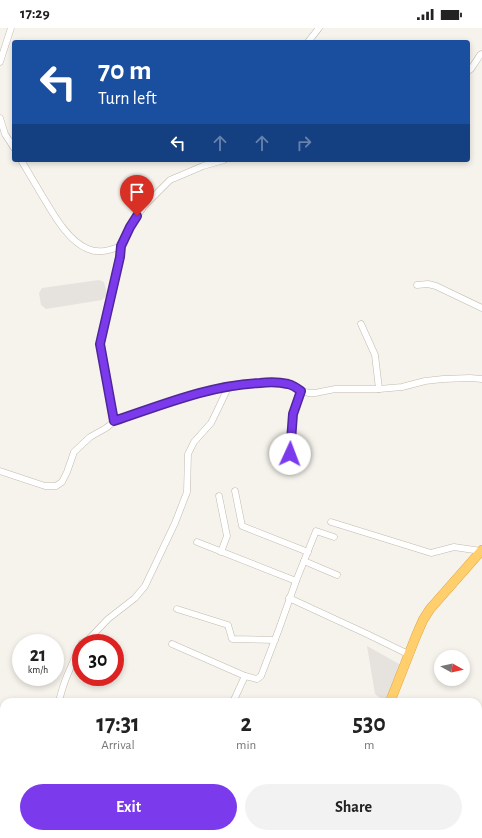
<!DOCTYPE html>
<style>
:root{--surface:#fff;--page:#f2f2f2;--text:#222;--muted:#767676;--accent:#7c3aed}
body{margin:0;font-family:"Alegreya Sans",sans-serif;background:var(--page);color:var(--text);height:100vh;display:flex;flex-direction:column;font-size:15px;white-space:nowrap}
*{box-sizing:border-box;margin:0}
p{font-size:13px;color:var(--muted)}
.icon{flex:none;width:22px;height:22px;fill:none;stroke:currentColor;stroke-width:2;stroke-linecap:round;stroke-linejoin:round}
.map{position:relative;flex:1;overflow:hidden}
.sheet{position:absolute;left:0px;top:670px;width:482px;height:140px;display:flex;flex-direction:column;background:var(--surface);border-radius:12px 12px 0 0;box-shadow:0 2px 6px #0003}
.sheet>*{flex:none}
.hud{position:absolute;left:12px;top:12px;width:458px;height:122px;border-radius:4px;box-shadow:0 2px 6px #0003;background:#1a4fa0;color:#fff;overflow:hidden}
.needle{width:26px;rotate:98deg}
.controls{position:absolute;left:434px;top:622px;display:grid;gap:8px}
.controls a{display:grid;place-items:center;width:36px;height:36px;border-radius:50%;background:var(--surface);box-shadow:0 2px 6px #0003;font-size:20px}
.speed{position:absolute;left:12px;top:606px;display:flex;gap:8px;font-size:20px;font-weight:700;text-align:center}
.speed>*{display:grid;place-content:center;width:52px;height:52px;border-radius:50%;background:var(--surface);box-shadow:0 2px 6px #0003;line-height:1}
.speed small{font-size:10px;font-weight:400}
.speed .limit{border:6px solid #d22;background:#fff;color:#111}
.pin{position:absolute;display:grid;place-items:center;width:34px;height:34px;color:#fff;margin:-41px -17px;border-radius:50% 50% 50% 0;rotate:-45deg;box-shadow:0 0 4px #0007}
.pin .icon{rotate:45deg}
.me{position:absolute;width:44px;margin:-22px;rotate:2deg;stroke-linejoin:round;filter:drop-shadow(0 0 3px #0008)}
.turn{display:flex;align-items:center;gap:14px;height:84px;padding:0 20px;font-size:18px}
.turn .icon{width:52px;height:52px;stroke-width:2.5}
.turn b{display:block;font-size:28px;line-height:34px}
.lanes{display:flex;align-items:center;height:38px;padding:0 20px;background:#0003;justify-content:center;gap:20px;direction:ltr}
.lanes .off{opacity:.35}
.eta{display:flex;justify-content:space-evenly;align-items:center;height:68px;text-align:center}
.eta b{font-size:24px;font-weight:700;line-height:28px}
.cta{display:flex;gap:8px;margin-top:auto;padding:8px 20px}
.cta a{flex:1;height:46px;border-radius:24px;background:var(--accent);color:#fff;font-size:16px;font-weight:700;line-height:46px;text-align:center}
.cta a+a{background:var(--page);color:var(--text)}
.status{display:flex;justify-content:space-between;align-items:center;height:28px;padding:0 20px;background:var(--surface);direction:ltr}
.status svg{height:11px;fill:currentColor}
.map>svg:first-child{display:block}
.industrial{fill:#e6e2dd}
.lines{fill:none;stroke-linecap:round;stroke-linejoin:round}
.minor-casing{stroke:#c2bbae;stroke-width:7}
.highway-casing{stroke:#e0a43c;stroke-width:10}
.minor{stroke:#fff;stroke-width:6}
.highway{stroke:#ffcf6e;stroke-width:9}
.route-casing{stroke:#51269a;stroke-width:10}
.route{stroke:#7c3aed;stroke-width:7}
</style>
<div class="status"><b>17:29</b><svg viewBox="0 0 49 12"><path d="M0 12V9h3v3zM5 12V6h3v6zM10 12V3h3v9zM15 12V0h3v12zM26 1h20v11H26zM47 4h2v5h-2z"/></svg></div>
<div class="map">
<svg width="482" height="810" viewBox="0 0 482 810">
<rect width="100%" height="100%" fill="#f6f3ec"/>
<g class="industrial">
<path d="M 99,252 L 104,254 L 106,261 L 107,267 L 102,272 L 46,281 L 41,277 L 39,265 L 42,260 Z"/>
<path d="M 367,618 L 401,637 L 386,674 L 375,666 Z"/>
</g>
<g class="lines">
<g class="minor-casing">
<g id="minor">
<path d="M 308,14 L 319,0"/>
<path d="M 0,34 L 11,0"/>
<path d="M 468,43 L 471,41 L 480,27 L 482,26"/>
<path d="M 0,90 L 5,106 L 14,120"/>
<path d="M 21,132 C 28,144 36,157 43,169 C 54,187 68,213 88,221 C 99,226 111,222 121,218"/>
<path d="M 417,257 L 428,256 L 436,258 L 482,280"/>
<path d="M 361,296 L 375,327 L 379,361"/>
<path d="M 115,393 L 100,316 L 120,229 L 121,218 L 130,199 L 144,178 L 170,152 L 203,138 L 224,132"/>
<path d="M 288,434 L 290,426 L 293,386 L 301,363"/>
<path d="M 0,443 L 45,458 L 56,458 L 62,454 L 67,444 L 74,424 L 90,409 L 106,400 L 115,393 L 183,369 L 225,358 L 245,355 L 280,355 L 289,356 L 301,363 L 309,365 L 315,365 L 335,361 L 379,361 L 402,359 L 425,353 L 443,351 L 470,350 L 482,351"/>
<path d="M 235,463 L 242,498 L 308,524"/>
<path d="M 219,468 L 227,508 L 221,524"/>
<path d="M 331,494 L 431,525 L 454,519 L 481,523"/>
<path d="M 197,514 L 296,553"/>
<path d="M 304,533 L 337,547"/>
<path d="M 289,570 L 367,606 L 408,626"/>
<path d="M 177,581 L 228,597 L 232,611 L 275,612"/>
<path d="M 82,615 L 88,612 L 108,591 L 135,570 L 145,558 L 175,495 L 187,464 L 188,426 L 194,414 L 211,395 L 216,385 L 226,364 L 225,358"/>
<path d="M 172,616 L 245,648 L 233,674"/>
<path d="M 245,648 L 257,651 L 261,648 L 279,601 L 296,553 L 316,503 L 334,509"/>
<path d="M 59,674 C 63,654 72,636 81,617"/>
<path d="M 478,731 L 482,733"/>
<path d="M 478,766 L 482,767"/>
<path d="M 200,810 L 204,810"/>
<path d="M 210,810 L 215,806"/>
<path d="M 423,810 L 424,806"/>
</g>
</g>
<g class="highway-casing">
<g id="highway">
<path d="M 390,674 L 416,608 L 423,592 L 430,581 L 482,522"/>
<path d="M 323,810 L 330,806"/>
</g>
</g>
<use href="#minor" class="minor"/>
<use href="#highway" class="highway"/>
</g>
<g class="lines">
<g class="route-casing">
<path id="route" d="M 137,188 L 130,199 L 121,218 L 120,229 L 100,316 L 114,393 C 162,377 210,357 260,355 C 269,354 279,354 288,356 C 292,357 297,360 301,363 L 293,386 L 290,426"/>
</g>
<use href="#route" class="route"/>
</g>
</svg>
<div class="controls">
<a><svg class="needle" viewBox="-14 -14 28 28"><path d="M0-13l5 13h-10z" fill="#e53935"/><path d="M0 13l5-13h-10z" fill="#767676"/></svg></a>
</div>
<div class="speed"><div>21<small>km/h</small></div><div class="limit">30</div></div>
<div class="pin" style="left:137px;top:188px;background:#d93025"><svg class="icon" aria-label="arrive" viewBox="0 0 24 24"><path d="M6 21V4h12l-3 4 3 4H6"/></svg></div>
<svg class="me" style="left:290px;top:426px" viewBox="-20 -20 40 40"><circle r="19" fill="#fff"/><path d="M0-13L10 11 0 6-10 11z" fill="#7c3aed"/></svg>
<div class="hud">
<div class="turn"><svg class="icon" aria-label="left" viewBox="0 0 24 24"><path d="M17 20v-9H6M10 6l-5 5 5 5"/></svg><div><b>70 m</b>Turn left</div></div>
<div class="lanes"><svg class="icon" aria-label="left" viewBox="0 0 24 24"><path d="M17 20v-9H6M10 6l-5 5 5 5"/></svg><svg class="icon off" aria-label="ahead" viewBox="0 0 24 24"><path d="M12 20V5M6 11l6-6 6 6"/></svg><svg class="icon off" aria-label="ahead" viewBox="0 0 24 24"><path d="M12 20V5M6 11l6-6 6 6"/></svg><svg class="icon off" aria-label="right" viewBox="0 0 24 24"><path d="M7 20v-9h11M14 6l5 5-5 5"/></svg></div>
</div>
<section class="sheet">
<div class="eta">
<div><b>17:31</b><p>Arrival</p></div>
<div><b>2</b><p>min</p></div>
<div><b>530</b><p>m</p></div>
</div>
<div class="cta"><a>Exit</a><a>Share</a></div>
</section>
</div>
